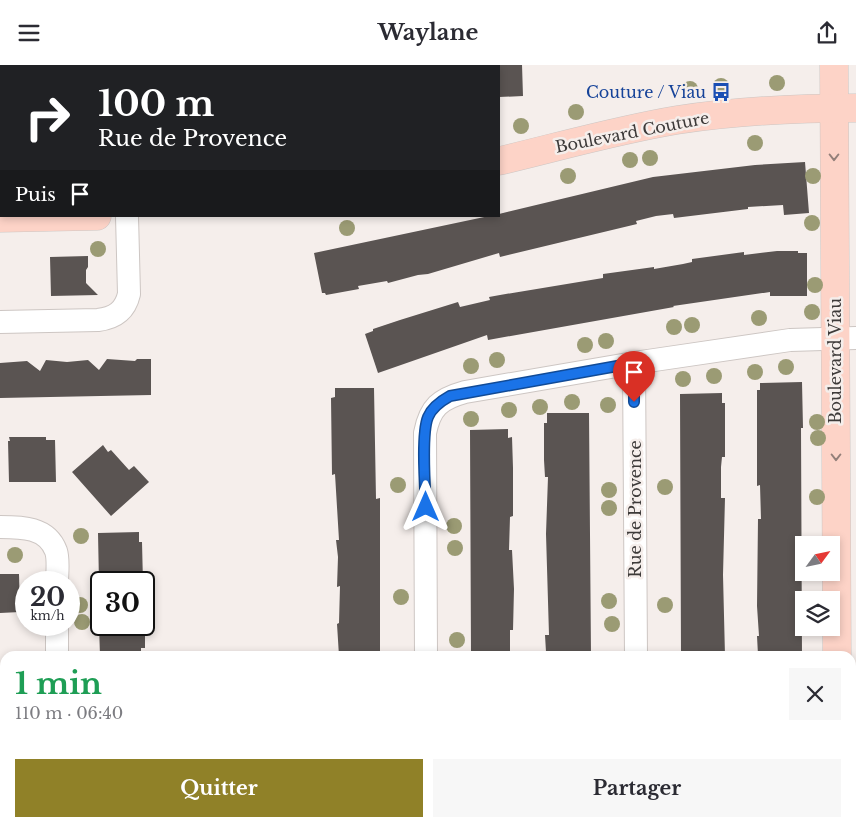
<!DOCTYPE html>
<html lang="fr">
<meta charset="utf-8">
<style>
:root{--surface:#fff;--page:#f7f7f7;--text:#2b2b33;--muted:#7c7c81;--accent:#908128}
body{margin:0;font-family:"Libre Baskerville",serif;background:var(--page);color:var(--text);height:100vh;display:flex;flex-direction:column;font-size:19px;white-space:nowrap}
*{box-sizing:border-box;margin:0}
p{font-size:16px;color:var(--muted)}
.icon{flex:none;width:28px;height:28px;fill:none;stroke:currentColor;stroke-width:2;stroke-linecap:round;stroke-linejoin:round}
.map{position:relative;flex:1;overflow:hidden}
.panel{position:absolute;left:0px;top:586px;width:856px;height:176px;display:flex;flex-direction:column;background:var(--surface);border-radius:15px 15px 0 0;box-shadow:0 2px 8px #0003}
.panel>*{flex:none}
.banner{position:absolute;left:0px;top:0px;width:500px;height:152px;box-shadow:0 2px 8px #0003;background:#202124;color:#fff;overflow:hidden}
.needle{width:32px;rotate:57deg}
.controls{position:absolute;left:795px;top:471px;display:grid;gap:10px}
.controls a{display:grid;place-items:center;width:45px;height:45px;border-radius:0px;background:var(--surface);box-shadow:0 2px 8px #0003;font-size:25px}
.speed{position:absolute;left:15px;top:506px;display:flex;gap:10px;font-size:25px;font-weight:700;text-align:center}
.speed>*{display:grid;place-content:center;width:65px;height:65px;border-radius:50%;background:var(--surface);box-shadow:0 2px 8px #0003;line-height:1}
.speed small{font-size:12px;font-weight:400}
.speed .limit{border:2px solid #111;border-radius:8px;background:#fff;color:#111}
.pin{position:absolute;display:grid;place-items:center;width:42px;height:42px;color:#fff;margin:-51px -21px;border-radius:50% 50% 50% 0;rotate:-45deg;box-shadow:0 0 5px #0007}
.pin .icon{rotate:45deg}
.me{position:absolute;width:55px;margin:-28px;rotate:0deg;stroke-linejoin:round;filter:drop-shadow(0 0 4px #0008)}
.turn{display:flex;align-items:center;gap:18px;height:105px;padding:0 15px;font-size:22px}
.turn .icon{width:65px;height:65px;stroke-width:2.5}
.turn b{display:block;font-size:35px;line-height:42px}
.then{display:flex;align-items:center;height:48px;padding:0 15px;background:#0003;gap:10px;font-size:19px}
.round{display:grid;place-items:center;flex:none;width:52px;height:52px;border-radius:0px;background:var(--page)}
.overview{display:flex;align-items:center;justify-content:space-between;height:85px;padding:0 15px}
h1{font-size:30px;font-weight:700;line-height:38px;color:#1e9e55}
.primary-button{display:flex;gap:10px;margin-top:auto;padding:10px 15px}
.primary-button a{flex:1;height:58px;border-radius:0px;background:var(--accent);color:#fff;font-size:20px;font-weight:700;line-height:58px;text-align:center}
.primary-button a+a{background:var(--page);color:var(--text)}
header{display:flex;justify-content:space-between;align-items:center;height:65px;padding:0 15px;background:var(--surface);font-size:22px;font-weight:700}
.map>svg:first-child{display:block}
.building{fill:#5a5452}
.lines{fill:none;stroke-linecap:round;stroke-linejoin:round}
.lane-casing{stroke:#cdc6c3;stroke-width:12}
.street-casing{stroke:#cdc6c3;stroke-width:24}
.secondary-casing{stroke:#cdc6c3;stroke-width:29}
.lane{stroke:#fff;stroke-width:11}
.street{stroke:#fff;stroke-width:22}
.secondary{stroke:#fdd3c7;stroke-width:28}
.tree{fill:#9b9b74}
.oneway{stroke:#937f79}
.route-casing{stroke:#114b97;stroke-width:12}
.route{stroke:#1a73e8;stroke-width:9}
.labels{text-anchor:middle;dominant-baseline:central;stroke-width:5;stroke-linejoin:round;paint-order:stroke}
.transit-label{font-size:16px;fill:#164399;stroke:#f5eeeb;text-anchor:end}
.street-label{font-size:16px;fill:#3d3a39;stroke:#f5eeeb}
</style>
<header><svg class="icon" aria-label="menu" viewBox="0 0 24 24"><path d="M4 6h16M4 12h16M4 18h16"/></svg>Waylane<svg class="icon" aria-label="share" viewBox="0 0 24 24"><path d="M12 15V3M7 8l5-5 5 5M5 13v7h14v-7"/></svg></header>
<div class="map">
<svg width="856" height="762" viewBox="0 0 856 762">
<rect width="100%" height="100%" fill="#f5eeeb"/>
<g class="building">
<path d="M 499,0 L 522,0 L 523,31 L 499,32 Z"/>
<path d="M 805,97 L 809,148 L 784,150 L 783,140 L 748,142 L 748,144 L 674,153 L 673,149 L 656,151 L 636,156 L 637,159 L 500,192 L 499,188 L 428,209 L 418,210 L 388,218 L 387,216 L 358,221 L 359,224 L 326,230 L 325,228 L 322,228 L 314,188 L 489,151 L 499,151 L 499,149 L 653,112 L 755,100 Z"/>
<path d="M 777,186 L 798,186 L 798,188 L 807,188 L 807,231 L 770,231 L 770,227 L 673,241 L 674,242 L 488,275 L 487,270 L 378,308 L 365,269 L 373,266 L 373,264 L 400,255 L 458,237 L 460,242 L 490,235 L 489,232 L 500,230 L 603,213 L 603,209 L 654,202 L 654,204 L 683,199 L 692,197 L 692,194 L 744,187 L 744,190 Z"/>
<path d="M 88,191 L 88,202 L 86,205 L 86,218 L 98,230 L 51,231 L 50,192 Z"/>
<path d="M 107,294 L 135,296 L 137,294 L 151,294 L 151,330 L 0,333 L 0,298 L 27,296 L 40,306 L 46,295 L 67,297 L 88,295 L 99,305 Z"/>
<path d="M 802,317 L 803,363 L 801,363 L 802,591 L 761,591 L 761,589 L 758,590 L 757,571 L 759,571 L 757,541 L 758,454 L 761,454 L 760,420 L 757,421 L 757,325 L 760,325 L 760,318 Z"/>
<path d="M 335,323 L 374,323 L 376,434 L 380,433 L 380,591 L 339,591 L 337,559 L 339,558 L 340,521 L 337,522 L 338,492 L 336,475 L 339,475 L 335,409 L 332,410 L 331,333 L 335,332 Z"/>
<path d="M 722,328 L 722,338 L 725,338 L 725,392 L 722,392 L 721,402 L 721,433 L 725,433 L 723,510 L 725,591 L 681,591 L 680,329 Z"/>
<path d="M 547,348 L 589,348 L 591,591 L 549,591 L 549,586 L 546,587 L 545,570 L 549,570 L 546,469 L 548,412 L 545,412 L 544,395 L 544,358 L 547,358 Z"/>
<path d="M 508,364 L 508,373 L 512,372 L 513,403 L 513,451 L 510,452 L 509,485 L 512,485 L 514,524 L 513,565 L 510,565 L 510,591 L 471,591 L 470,365 Z"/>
<path d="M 9,372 L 46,372 L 46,375 L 55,375 L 56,417 L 9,417 L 8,376 L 10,376 Z"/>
<path d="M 103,380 L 108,387 L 111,385 L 129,405 L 134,401 L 149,417 L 111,451 L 72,407 Z"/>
<path d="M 139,467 L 139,477 L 142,477 L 143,518 L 99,518 L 98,468 Z"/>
<path d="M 0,509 L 19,509 L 20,547 L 0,548 Z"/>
<path d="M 99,560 L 141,560 L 141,566 L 145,566 L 145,583 L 141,583 L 141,591 L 100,591 Z"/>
</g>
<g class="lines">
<g class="lane-casing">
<g id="lane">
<path d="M 3,0 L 3,1"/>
<path d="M 196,0 L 196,1"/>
</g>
</g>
<g class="street-casing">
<g id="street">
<path d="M 0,257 L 98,255 C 115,253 125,246 129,229 L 127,151"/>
<path d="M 634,298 L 636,591"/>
<path d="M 0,462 C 22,462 47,462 56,486 C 59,495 57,508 57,518"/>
<path d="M 57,560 L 57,591"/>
<path d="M 426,591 L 425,368 C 430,342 440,334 465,327 L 634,298 L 790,275 L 856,273"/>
<path d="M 0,678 L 5,677"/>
<path d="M 59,758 L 59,762"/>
<path d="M 427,758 L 427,762"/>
<path d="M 637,758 L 637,762"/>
</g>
</g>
<g class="secondary-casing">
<g id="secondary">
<path d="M 834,0 L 837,591"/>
<path d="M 499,96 C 558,82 617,65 677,55 C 736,46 797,43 856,43"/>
<path d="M 0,153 L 97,151"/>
<path d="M 839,758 L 839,762"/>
</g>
</g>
<use href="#lane" class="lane"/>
<use href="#street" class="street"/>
<use href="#secondary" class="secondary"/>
</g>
<g class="tree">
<circle cx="777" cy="18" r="8"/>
<circle cx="721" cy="21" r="8"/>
<circle cx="690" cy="24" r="8"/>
<circle cx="576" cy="47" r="8"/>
<circle cx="521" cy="61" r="8"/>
<circle cx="755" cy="78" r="8"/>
<circle cx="650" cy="93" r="8"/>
<circle cx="630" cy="95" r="8"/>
<circle cx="568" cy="111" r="8"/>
<circle cx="813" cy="111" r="8"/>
<circle cx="812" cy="158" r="8"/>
<circle cx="347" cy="163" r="8"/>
<circle cx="98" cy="184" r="8"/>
<circle cx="815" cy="220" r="8"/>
<circle cx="812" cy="247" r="8"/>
<circle cx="759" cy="253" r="8"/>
<circle cx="692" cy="260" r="8"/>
<circle cx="674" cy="262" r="8"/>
<circle cx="606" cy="276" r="8"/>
<circle cx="585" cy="280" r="8"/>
<circle cx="497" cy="295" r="8"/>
<circle cx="471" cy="301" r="8"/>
<circle cx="786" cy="302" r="8"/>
<circle cx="755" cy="307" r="8"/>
<circle cx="714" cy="311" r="8"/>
<circle cx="683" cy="314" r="8"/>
<circle cx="572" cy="337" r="8"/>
<circle cx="608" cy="340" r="8"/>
<circle cx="540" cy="342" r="8"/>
<circle cx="509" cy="345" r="8"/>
<circle cx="471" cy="354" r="8"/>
<circle cx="817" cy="357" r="8"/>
<circle cx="818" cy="373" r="8"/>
<circle cx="398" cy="420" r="8"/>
<circle cx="665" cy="422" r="8"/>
<circle cx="609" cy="425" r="8"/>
<circle cx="817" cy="432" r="8"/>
<circle cx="609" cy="443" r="8"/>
<circle cx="454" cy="461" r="8"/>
<circle cx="81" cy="471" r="8"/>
<circle cx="455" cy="483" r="8"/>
<circle cx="15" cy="490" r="8"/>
<circle cx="401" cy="532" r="8"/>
<circle cx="609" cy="536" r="8"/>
<circle cx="80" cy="540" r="8"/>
<circle cx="665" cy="540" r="8"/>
<circle cx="82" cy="557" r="8"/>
<circle cx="612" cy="559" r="8"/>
<circle cx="457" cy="575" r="8"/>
</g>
<defs><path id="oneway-chevron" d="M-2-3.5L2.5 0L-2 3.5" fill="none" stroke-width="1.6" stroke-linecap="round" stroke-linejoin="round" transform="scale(1.25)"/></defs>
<g class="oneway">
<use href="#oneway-chevron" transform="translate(834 92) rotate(90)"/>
<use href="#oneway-chevron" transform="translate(836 392) rotate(90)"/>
</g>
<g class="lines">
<g class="route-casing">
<path id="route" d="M 426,442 C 425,422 421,369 428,352 C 432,342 441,336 450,331 L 634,298 L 634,337"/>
</g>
<use href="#route" class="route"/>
</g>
<defs>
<g id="bus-bare" transform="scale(1.5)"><path d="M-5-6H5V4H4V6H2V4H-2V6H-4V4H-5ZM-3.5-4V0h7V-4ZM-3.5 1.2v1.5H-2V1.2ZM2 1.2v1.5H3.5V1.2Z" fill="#1a4fb4" stroke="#f5eeeb" stroke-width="2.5" paint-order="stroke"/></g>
</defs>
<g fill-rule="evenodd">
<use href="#bus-bare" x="721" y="27"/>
</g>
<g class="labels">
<g class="transit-label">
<text x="706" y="27">Couture / Viau</text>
</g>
<g class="street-label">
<text transform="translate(632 67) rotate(-11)">Boulevard Couture</text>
<text transform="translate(835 296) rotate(-90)">Boulevard Viau</text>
<text transform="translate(635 444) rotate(-90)">Rue de Provence</text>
</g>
</g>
</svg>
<div class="controls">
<a><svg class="needle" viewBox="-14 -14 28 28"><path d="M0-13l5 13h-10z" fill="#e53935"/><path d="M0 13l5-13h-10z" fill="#7c7c81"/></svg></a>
<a><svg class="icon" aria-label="layers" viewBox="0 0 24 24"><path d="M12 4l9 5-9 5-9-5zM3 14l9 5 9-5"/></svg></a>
</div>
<div class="speed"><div>20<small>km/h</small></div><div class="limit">30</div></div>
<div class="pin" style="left:634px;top:337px;background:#d93025"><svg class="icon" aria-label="arrive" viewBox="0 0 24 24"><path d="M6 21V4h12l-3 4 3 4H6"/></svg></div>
<svg class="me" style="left:426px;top:442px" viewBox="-20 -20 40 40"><path d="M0-17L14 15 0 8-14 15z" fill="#1a73e8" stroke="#fff" stroke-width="4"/></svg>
<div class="banner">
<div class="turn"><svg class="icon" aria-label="right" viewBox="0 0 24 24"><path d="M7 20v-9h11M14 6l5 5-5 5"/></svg><div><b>100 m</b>Rue de Provence</div></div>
<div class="then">Puis<svg class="icon" aria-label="arrive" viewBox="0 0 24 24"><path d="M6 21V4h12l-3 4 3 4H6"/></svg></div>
</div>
<section class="panel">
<div class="overview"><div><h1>1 min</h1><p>110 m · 06:40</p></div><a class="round"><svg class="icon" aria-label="close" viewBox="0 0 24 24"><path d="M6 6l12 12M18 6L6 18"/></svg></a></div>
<div class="primary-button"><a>Quitter</a><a>Partager</a></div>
</section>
</div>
